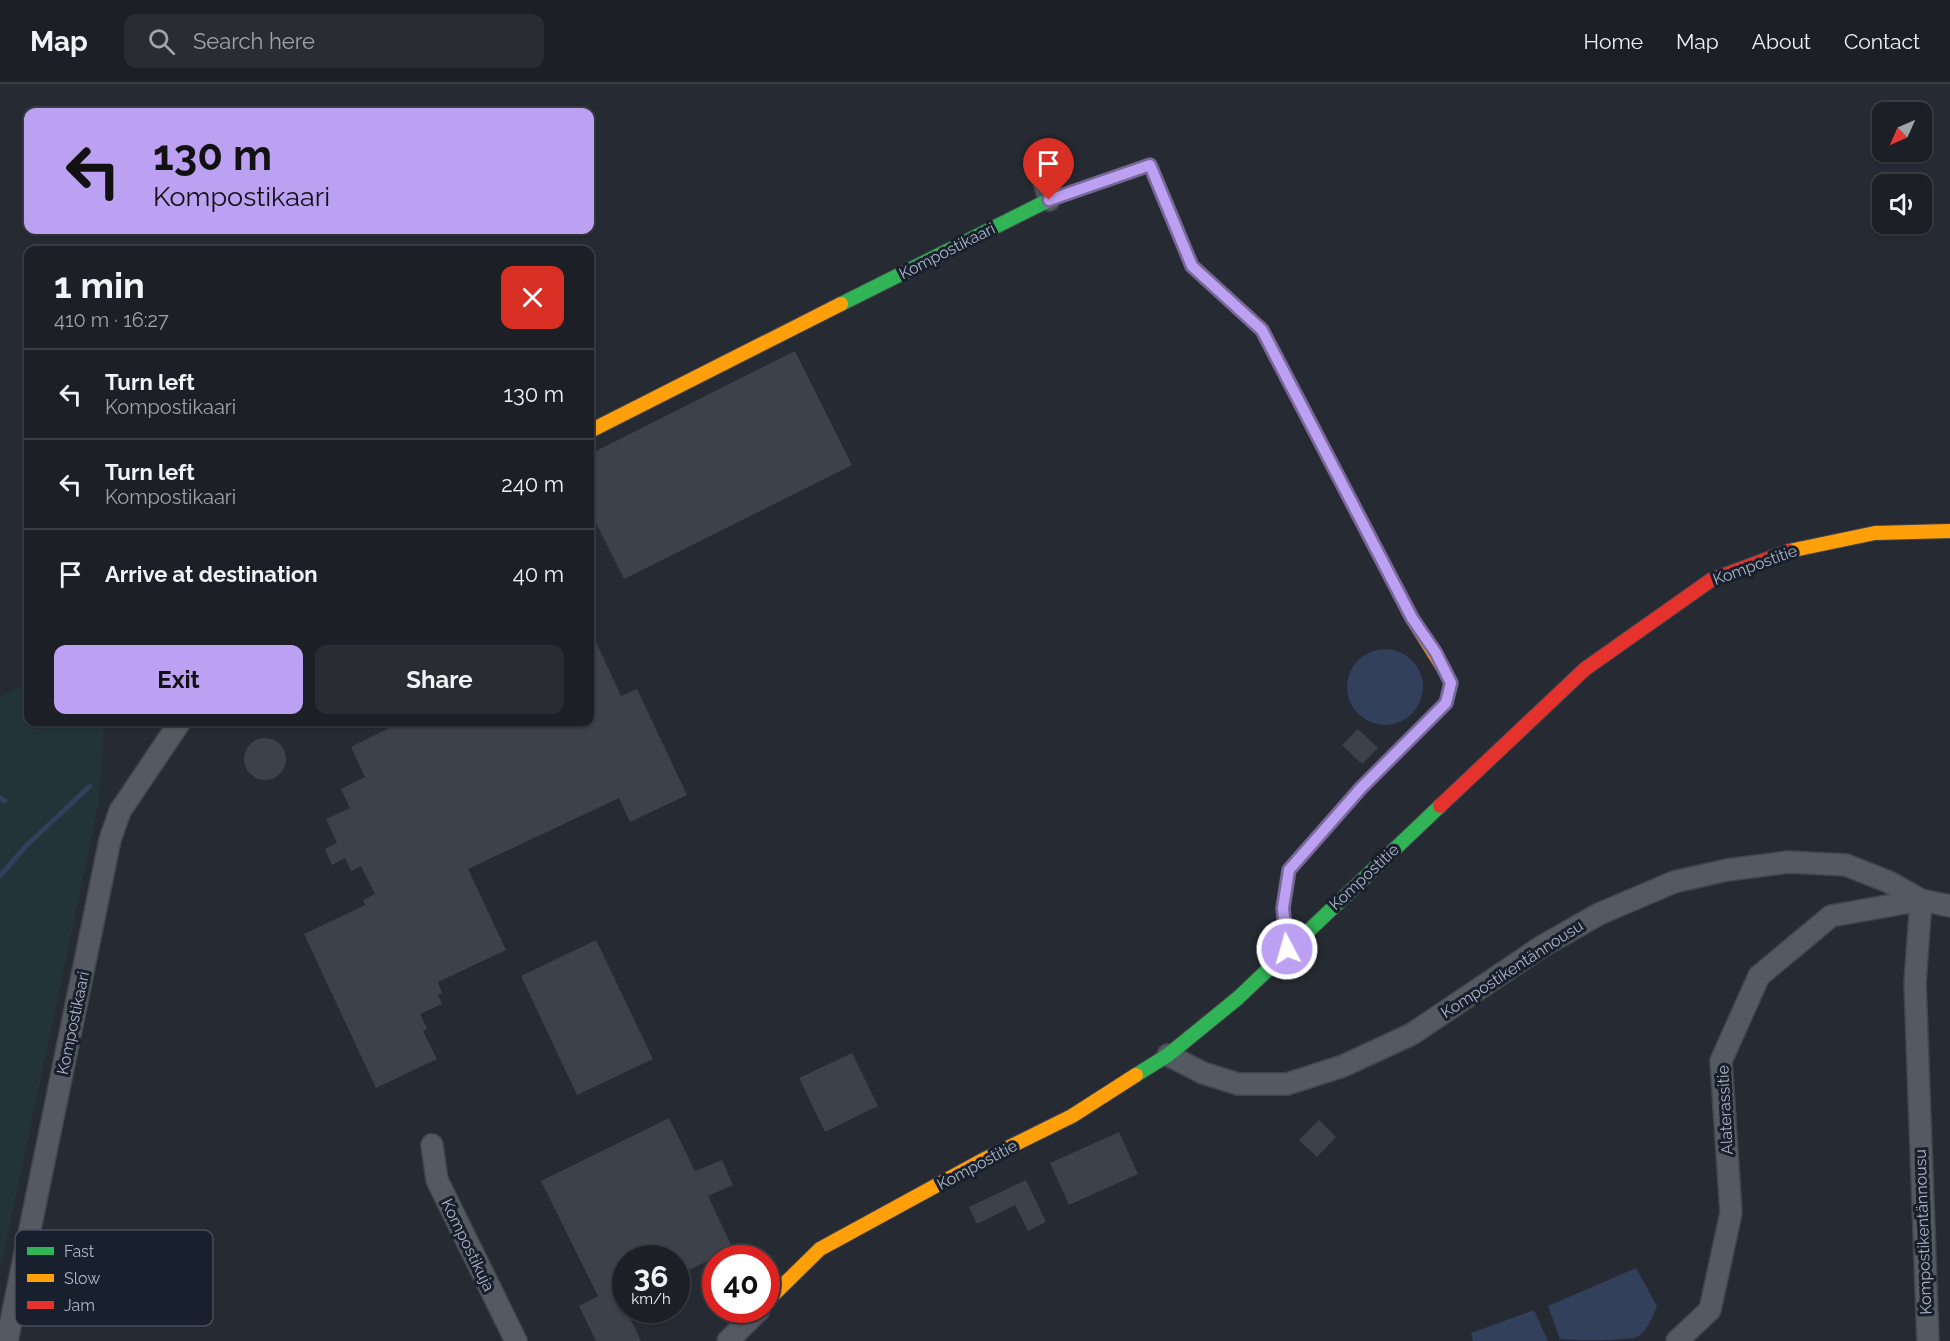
<!DOCTYPE html>
<meta charset="utf-8">
<style>
:root{--surface:#1c2026;--page:#292d32;--text:#f1f3f6;--muted:#a0a3a7;--line:#3a3e43;--accent:#bca0f2}
body{margin:0;font-family:Raleway,sans-serif;background:var(--page);color:var(--text);height:100vh;display:flex;flex-direction:column;font-size:22px;white-space:nowrap}
*{box-sizing:border-box;margin:0}
p{font-size:20px;color:var(--muted)}
.icon{flex:none;width:33px;height:33px;fill:none;stroke:currentColor;stroke-width:2;stroke-linecap:round;stroke-linejoin:round}
.map{position:relative;flex:1;overflow:hidden}
.drawer{position:absolute;left:24px;top:162px;width:570px;height:480px;display:flex;flex-direction:column;background:var(--surface);border-radius:12px;box-shadow:0 2px 4px #0004,0 0 0 2px var(--line)}
.drawer>*{flex:none}
.hud{position:absolute;left:24px;top:24px;width:570px;height:126px;border-radius:12px;box-shadow:0 2px 4px #0004,0 0 0 2px var(--line);background:#bca0f2;color:#111;overflow:hidden}
.needle{width:39px;rotate:225deg}
.buttons{position:absolute;left:1872px;top:18px;display:grid;gap:12px}
.buttons a{display:grid;place-items:center;width:60px;height:60px;border-radius:12px;background:var(--surface);box-shadow:0 2px 4px #0004,0 0 0 2px var(--line);font-size:30px}
.speed{position:absolute;left:612px;top:1161px;display:flex;gap:12px;font-size:30px;font-weight:700;text-align:center}
.speed>*{display:grid;place-content:center;width:78px;height:78px;border-radius:50%;background:var(--surface);box-shadow:0 2px 4px #0004,0 0 0 2px var(--line);line-height:1}
.speed small{font-size:15px;font-weight:400}
.speed .limit{border:9px solid #d22;background:#fff;color:#111}
.pin{position:absolute;display:grid;place-items:center;width:51px;height:51px;color:#fff;margin:-62px -26px;border-radius:50% 50% 50% 0;rotate:-45deg;box-shadow:0 0 6px #0007}
.pin .icon{rotate:45deg}
.me{position:absolute;width:66px;margin:-33px;rotate:354deg;stroke-linejoin:round;filter:drop-shadow(0 0 4px #0008)}
.turn{display:flex;align-items:center;gap:21px;height:126px;padding:0 30px;font-size:27px}
.turn .icon{width:78px;height:78px;stroke-width:2.5}
.turn b{display:block;font-size:42px;line-height:51px}
.round{display:grid;place-items:center;flex:none;width:63px;height:63px;border-radius:12px;background:var(--page)}
.head{display:flex;align-items:center;justify-content:space-between;height:102px;padding:0 30px}
h1{font-size:36px;font-weight:700;line-height:45px}
.primary-button{display:flex;gap:12px;margin-top:auto;padding:12px 30px}
.primary-button a{flex:1;height:69px;border-radius:12px;background:var(--accent);color:#111;font-size:24px;font-weight:700;line-height:69px;text-align:center}
.primary-button a+a{background:var(--page);color:var(--text)}
ul{padding:0;list-style:none}
li{display:flex;align-items:center;gap:18px;height:90px;padding:0 30px;border-top:2px solid var(--line)}
li div{flex:1}
li b{display:block;font-size:22px}
li em{font-style:normal}
header{display:flex;align-items:center;gap:36px;box-sizing:border-box;height:84px;padding:0 30px;background:var(--surface);border-bottom:2px solid var(--line)}
header strong{font-size:28px}
nav{display:flex;gap:33px;margin-inline-start:auto;font-size:21px}
.search{width:420px;height:54px;background:var(--page);display:flex;align-items:center;gap:15px;box-sizing:border-box;padding:0 21px;border-radius:12px;color:var(--muted);font-size:22px}
.map>svg:first-child{display:block}
.green{fill:#233438}
.water{fill:#32405c}
.lines{fill:none;stroke-linecap:round;stroke-linejoin:round}
.stream{stroke:#32405c;stroke-width:5}
.building{fill:#3d4149}
.street-casing{stroke:#42454b;stroke-width:24}
.fast-casing{stroke:#42454b;stroke-width:16}
.slow-casing{stroke:#42454b;stroke-width:16}
.jam-casing{stroke:#42454b;stroke-width:16}
.street{stroke:#555961;stroke-width:21}
.fast{stroke:#30b455;stroke-width:14}
.slow{stroke:#ff9f0a;stroke-width:14}
.jam{stroke:#e5322d;stroke-width:14}
.route-casing{stroke:#7a689d;stroke-width:15}
.route{stroke:#bca0f2;stroke-width:10}
.labels{text-anchor:middle;dominant-baseline:central;stroke-width:6;stroke-linejoin:round;paint-order:stroke}
.street-label{font-size:16px;fill:#aeb5c5;stroke:#19202d}
.key{fill:#19202d;stroke:#464d5b;stroke-width:1.5}
.key-label{font-size:16px;fill:#aeb5c5}
</style>
<header>
<strong>Map</strong>
<div class="search"><svg class="icon" aria-label="search" viewBox="0 0 24 24"><circle cx="10" cy="10" r="6"/><path d="M15 15l6 6"/></svg>Search here</div>
<nav><a>Home</a><a>Map</a><a>About</a><a>Contact</a></nav>
</header>
<div class="map">
<svg width="1950" height="1257" viewBox="0 0 1950 1257">
<rect width="100%" height="100%" fill="#262a32"/>
<path class="green" d="M 28,598 L 28,638 L 104,638 L 99,718 L 0,1187 L 0,613 Z"/>
<g class="water">
<circle cx="1385" cy="603" r="38"/>
<path d="M 1636,1184 L 1657,1222 C 1653,1232 1647,1248 1637,1253 C 1625,1257 1573,1257 1560,1255 L 1548,1222 Z"/>
<path d="M 1534,1226 L 1548,1257 L 1473,1257 L 1471,1249 Z"/>
</g>
<g class="lines">
<g class="stream">
<path d="M 0,714 L 5,717"/>
<path d="M 0,792 L 26,762 L 90,702"/>
</g>
</g>
<g class="building">
<path d="M 795,267 L 852,381 L 624,495 L 590,427 L 590,370 Z"/>
<path d="M 590,545 L 621,612 L 637,605 L 687,711 L 630,738 L 619,714 L 468,785 L 506,866 L 438,898 L 442,909 L 438,911 L 442,920 L 420,930 L 427,945 L 423,947 L 437,975 L 376,1004 L 304,850 L 365,821 L 363,816 L 375,810 L 361,782 L 351,787 L 345,774 L 332,781 L 325,765 L 337,759 L 326,735 L 350,724 L 341,705 L 365,693 L 351,663 L 389,644 L 386,638 L 590,638 Z"/>
<path d="M 1358,645 L 1378,664 L 1362,680 L 1342,661 Z"/>
<circle cx="265" cy="675" r="21"/>
<path d="M 596,856 L 653,975 L 577,1011 L 521,892 Z"/>
<path d="M 852,969 L 878,1022 L 825,1048 L 799,994 Z"/>
<path d="M 669,1034 L 695,1087 L 722,1076 L 733,1101 L 708,1112 L 733,1165 L 676,1192 L 676,1174 L 626,1174 L 626,1226 L 641,1257 L 596,1257 L 579,1222 L 598,1212 L 541,1097 Z"/>
<path d="M 1319,1036 L 1336,1053 L 1317,1073 L 1299,1056 Z"/>
<path d="M 1119,1048 L 1138,1090 L 1069,1121 L 1050,1079 Z"/>
<path d="M 1026,1096 L 1046,1138 L 1028,1147 L 1015,1121 L 977,1140 L 969,1123 Z"/>
</g>
<g class="lines">
<g class="street-casing">
<g id="street">
<path d="M 1038,75 L 1049,116"/>
<path d="M 1168,971 L 1203,989 L 1238,1000 L 1287,1000 L 1343,982 L 1412,950 L 1541,863 L 1599,830 L 1674,798 L 1727,786 L 1788,778 L 1846,781 L 1889,798 L 1921,816 L 1915,899 L 1928,1257"/>
<path d="M 432,1061 L 437,1096 L 516,1257"/>
<path d="M 7,1257 L 110,756 L 120,727 L 180,638"/>
<path d="M 728,1257 L 759,1226"/>
<path d="M 1677,1257 L 1710,1226 L 1731,1129 L 1721,977 L 1759,892 L 1831,832 L 1921,816 L 1950,822"/>
</g>
</g>
<g class="fast-casing">
<g id="fast">
<path d="M 841,220 L 1049,116 L 1150,81 L 1192,182 L 1238,224"/>
<path d="M 1287,865 L 1283,824 L 1289,786 L 1361,704 L 1446,619 L 1451,599 L 1444,585"/>
<path d="M 1136,991 L 1168,971 L 1238,914 L 1440,722"/>
</g>
</g>
<g class="slow-casing">
<g id="slow">
<path d="M 1238,224 L 1262,246 L 1412,534 L 1444,585"/>
<path d="M 590,347 L 841,220"/>
<path d="M 1789,467 L 1875,449 L 1950,447"/>
<path d="M 766,1218 L 820,1165 L 983,1076 L 1072,1032 L 1136,991"/>
</g>
</g>
<g class="jam-casing">
<path id="jam" d="M 1440,722 L 1585,585 L 1711,496 L 1789,467"/>
</g>
<use href="#street" class="street"/>
<use href="#fast" class="fast"/>
<use href="#slow" class="slow"/>
<use href="#jam" class="jam"/>
</g>
<g class="lines">
<g class="route-casing">
<path id="route" d="M 1049,116 L 1150,81 L 1192,182 L 1262,246 L 1412,534 L 1436,569 L 1451,599 L 1446,619 L 1361,704 L 1289,786 L 1283,824 L 1287,865"/>
</g>
<use href="#route" class="route"/>
</g>
<g class="labels">
<g class="street-label">
<text transform="translate(947 167) rotate(-27)">Kompostikaari</text>
<text transform="translate(1755 481) rotate(-20)">Kompostitie</text>
<text transform="translate(1364 793) rotate(-43)">Kompostitie</text>
<text transform="translate(1512 885) rotate(-33)">Kompostikentännousu</text>
<text transform="translate(73 939) rotate(-78)">Kompostikaari</text>
<text transform="translate(1725 1026) rotate(-93)">Alaterassitie</text>
<text transform="translate(977 1081) rotate(-28)">Kompostitie</text>
<text transform="translate(1923 1148) rotate(-92)">Kompostikentännousu</text>
<text transform="translate(468 1161) rotate(64)">Kompostikuja</text>
</g>
</g>
<rect x="15" y="1146" width="198" height="96" rx="9" class="key"/>
<rect x="27" y="1163" width="27" height="8" fill="#30b455"/>
<rect x="27" y="1190" width="27" height="8" fill="#ff9f0a"/>
<rect x="27" y="1217" width="27" height="8" fill="#e5322d"/>
<g class="key-label">
<text x="64" y="1173">Fast</text>
<text x="64" y="1200">Slow</text>
<text x="64" y="1227">Jam</text>
</g>
</svg>
<div class="buttons">
<a><svg class="needle" viewBox="-14 -14 28 28"><path d="M0-13l5 13h-10z" fill="#e53935"/><path d="M0 13l5-13h-10z" fill="#a0a3a7"/></svg></a>
<a><svg class="icon" aria-label="sound" viewBox="0 0 24 24"><path d="M4 9h4l5-4v14l-5-4H4zM17 9q2 3 0 6"/></svg></a>
</div>
<div class="speed"><div>36<small>km/h</small></div><div class="limit">40</div></div>
<div class="pin" style="left:1049px;top:116px;background:#d93025"><svg class="icon" aria-label="arrive" viewBox="0 0 24 24"><path d="M6 21V4h12l-3 4 3 4H6"/></svg></div>
<svg class="me" style="left:1287px;top:865px" viewBox="-20 -20 40 40"><circle r="17" fill="#bca0f2" stroke="#fff" stroke-width="3"/><path d="M0-11L8 9 0 5-8 9z" fill="#fff"/></svg>
<div class="hud">
<div class="turn"><svg class="icon" aria-label="left" viewBox="0 0 24 24"><path d="M17 20v-9H6M10 6l-5 5 5 5"/></svg><div><b>130 m</b>Kompostikaari</div></div>
</div>
<section class="drawer">
<div class="head"><div><h1>1 min</h1><p>410 m · 16:27</p></div><a class="round" style="background:#d93025;color:#fff"><svg class="icon" aria-label="close" viewBox="0 0 24 24"><path d="M6 6l12 12M18 6L6 18"/></svg></a></div>
<ul>
<li><svg class="icon" aria-label="left" viewBox="0 0 24 24"><path d="M17 20v-9H6M10 6l-5 5 5 5"/></svg><div><b>Turn left</b><p>Kompostikaari</p></div><em>130 m</em></li>
<li><svg class="icon" aria-label="left" viewBox="0 0 24 24"><path d="M17 20v-9H6M10 6l-5 5 5 5"/></svg><div><b>Turn left</b><p>Kompostikaari</p></div><em>240 m</em></li>
<li><svg class="icon" aria-label="arrive" viewBox="0 0 24 24"><path d="M6 21V4h12l-3 4 3 4H6"/></svg><div><b>Arrive at destination</b></div><em>40 m</em></li>
</ul>
<div class="primary-button"><a>Exit</a><a>Share</a></div>
</section>
</div>
